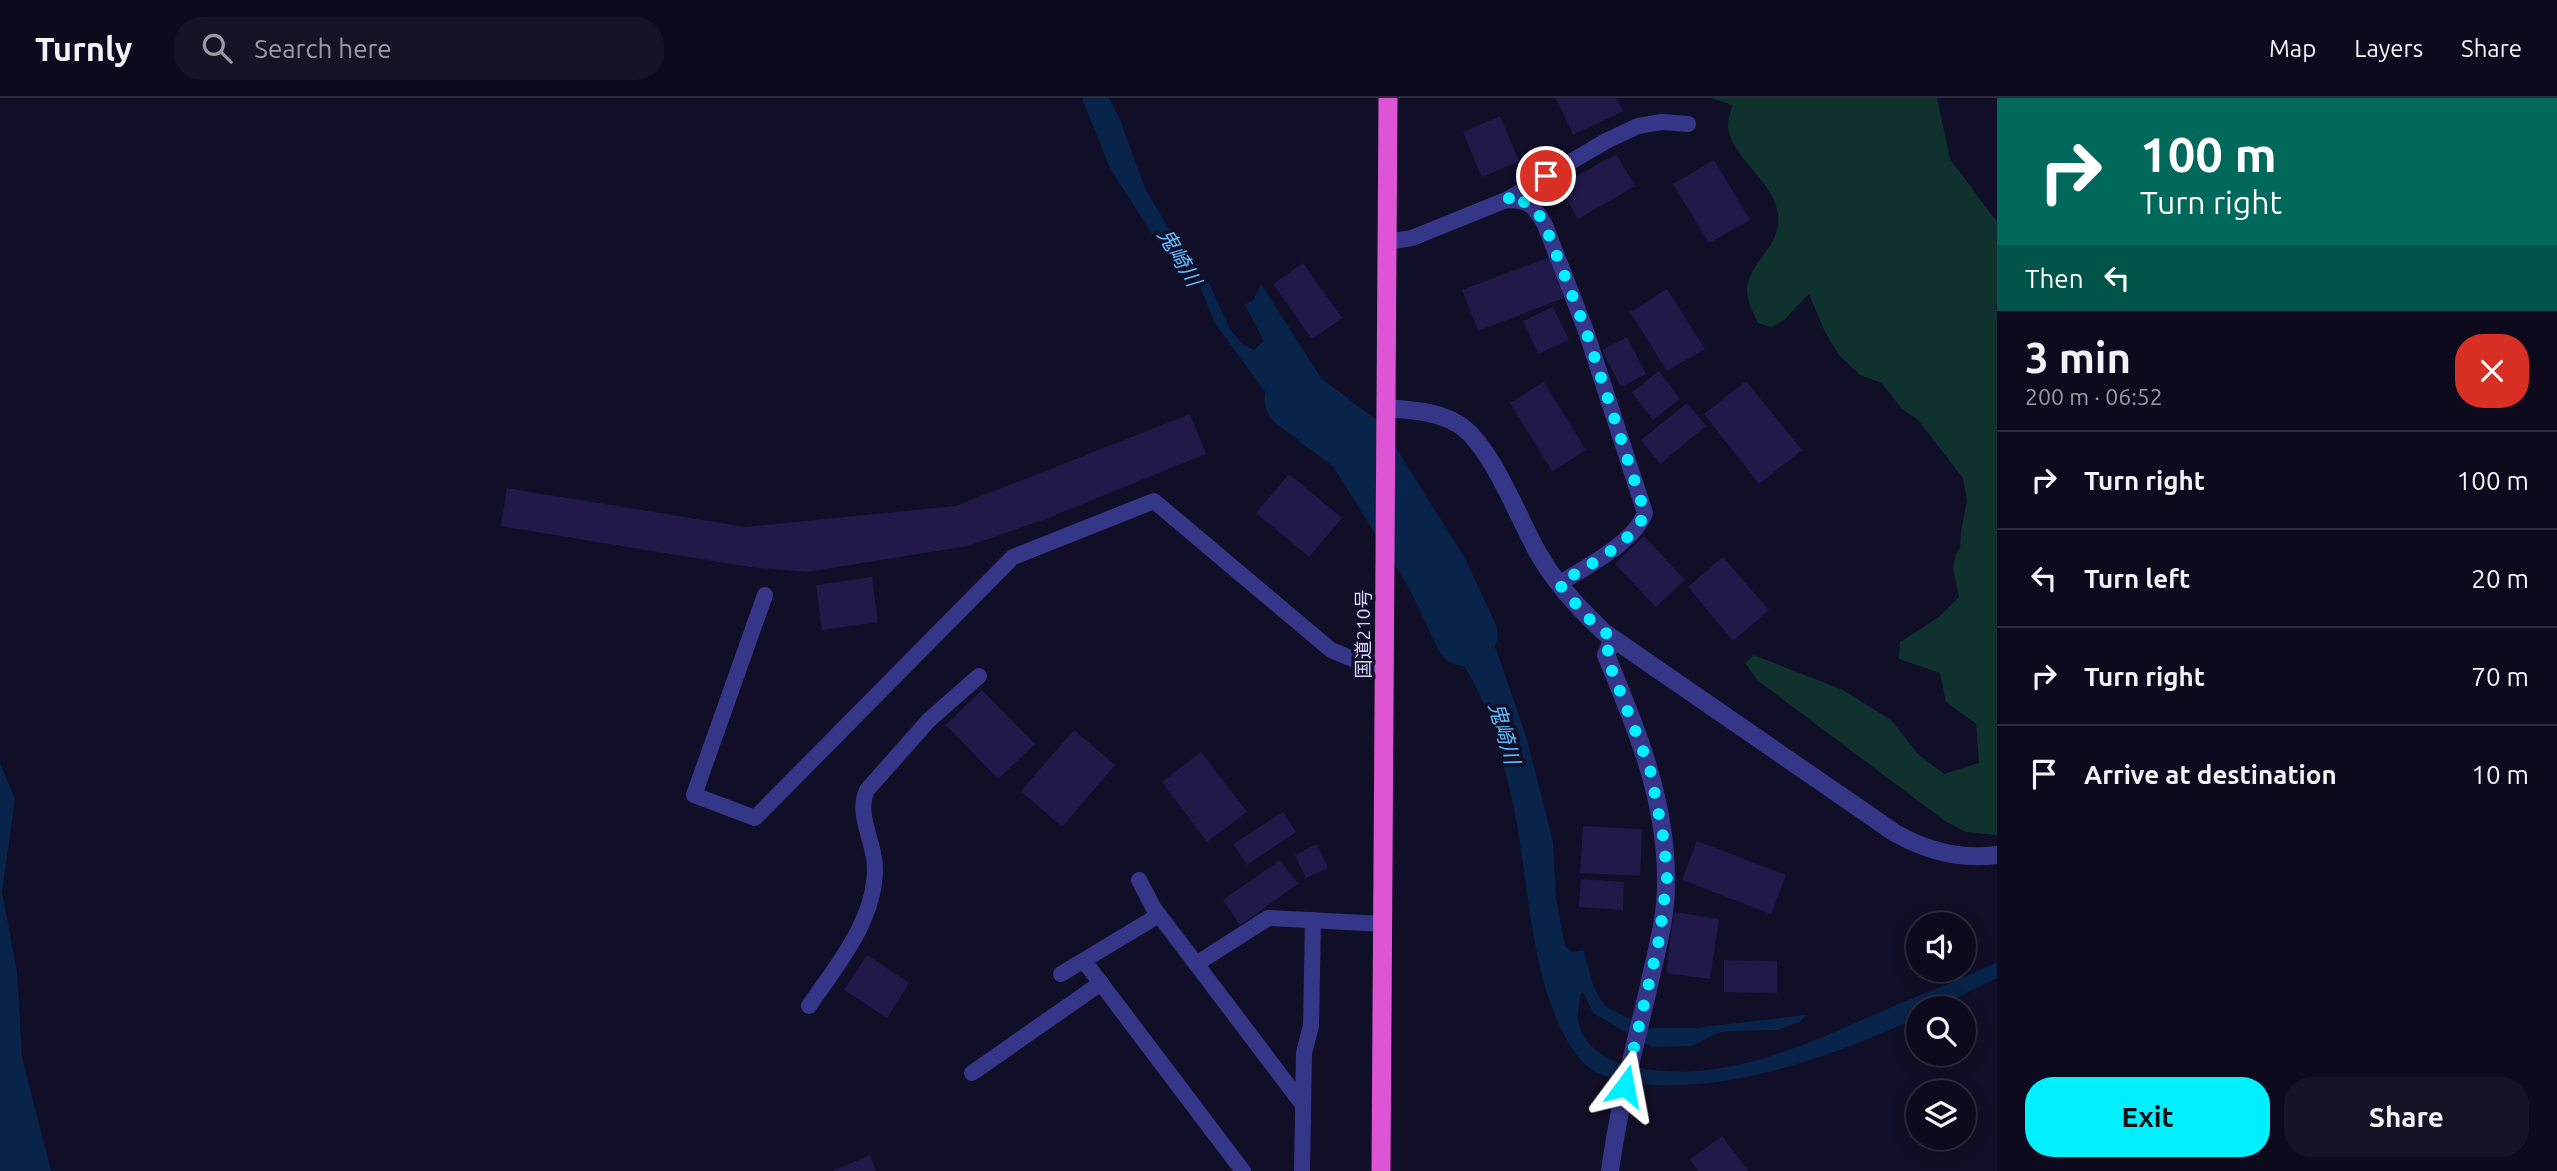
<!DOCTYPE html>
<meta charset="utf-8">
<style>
:root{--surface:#0d0a1d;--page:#161326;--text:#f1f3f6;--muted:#9a9aa4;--line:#2d2b3b;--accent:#00f0ff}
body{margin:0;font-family:Ubuntu,"Noto Sans JP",sans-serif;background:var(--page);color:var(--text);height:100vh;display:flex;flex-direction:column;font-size:26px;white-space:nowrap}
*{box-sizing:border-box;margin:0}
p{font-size:23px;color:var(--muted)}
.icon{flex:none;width:38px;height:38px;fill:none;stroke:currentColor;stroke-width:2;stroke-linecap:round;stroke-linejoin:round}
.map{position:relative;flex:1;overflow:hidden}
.side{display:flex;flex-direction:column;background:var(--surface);width:560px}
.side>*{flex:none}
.banner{background:#00695c;color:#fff;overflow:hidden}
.controls{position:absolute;left:1906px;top:814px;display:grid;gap:14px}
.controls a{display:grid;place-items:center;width:70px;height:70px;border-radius:50%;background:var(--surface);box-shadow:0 4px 18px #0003,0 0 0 2px var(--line);font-size:35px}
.pin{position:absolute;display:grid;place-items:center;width:60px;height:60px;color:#fff;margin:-30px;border:4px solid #fff;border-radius:50%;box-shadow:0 2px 7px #0007}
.me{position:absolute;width:77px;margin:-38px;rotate:13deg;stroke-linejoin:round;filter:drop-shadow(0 0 5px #0008)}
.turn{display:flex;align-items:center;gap:24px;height:147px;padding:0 28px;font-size:32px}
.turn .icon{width:91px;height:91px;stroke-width:2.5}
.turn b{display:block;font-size:49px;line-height:60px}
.then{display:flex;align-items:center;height:66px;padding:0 28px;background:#0003;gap:14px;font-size:26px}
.round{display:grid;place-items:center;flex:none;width:74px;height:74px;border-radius:28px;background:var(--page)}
.headline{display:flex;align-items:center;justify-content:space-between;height:119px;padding:0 28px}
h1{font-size:42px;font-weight:700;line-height:52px}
.cta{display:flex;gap:14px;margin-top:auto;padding:14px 28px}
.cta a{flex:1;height:80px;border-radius:28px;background:var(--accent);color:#111;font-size:28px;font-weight:700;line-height:80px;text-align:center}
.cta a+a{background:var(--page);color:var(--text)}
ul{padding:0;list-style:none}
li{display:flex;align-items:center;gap:21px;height:98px;padding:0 28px;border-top:2px solid var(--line)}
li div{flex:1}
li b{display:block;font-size:26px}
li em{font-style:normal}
header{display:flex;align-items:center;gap:42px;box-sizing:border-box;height:98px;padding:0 35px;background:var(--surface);border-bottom:2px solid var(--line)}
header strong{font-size:33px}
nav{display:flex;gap:38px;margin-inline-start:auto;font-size:24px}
.search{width:490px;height:63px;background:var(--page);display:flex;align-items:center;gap:18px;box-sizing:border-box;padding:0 24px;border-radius:28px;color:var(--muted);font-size:26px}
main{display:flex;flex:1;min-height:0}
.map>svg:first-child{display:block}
.green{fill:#10322f}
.water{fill:#09244b}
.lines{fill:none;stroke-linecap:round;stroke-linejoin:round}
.river{stroke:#09244b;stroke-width:63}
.building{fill:#21194a}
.service{stroke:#363689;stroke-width:16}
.minor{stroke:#363689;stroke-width:18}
.tertiary{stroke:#363689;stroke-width:18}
.trunk{stroke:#dd55d5;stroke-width:19}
.route{stroke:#00f0ff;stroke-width:12;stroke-dasharray:0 21.6}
.labels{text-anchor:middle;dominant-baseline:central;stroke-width:7;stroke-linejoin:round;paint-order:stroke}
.street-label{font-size:19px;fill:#d7d4ff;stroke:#110e27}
.water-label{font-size:21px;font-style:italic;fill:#62bdff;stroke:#110e27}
</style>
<header>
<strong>Turnly</strong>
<div class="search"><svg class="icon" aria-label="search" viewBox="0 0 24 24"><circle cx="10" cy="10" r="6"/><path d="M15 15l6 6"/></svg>Search here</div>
<nav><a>Map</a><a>Layers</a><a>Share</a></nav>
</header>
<main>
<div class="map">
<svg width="1997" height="1073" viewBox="0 0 1997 1073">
<rect width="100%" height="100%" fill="#110e27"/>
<path class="green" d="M 1711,0 L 1937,0 L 1950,61 L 1997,124 L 1997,206 L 1995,208 L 1997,213 L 1997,737 L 1966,734 L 1945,723 L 1757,582 L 1745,565 L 1754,557 L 1843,592 L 1891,622 L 1918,656 L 1944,676 L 1979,665 L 1976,626 L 1946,604 L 1940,575 L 1899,561 L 1900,544 L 1939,519 L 1959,499 L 1953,470 L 1956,456 L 1960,450 L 1961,433 L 1967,403 L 1963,380 L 1918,322 L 1901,310 L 1882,285 L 1860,277 L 1839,257 L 1825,234 L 1809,196 L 1784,222 L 1771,229 L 1758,225 C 1753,215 1746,201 1747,189 C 1751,160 1785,148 1777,111 C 1771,82 1729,56 1728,28 C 1728,21 1731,13 1732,7 Z"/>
<g class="water">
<path d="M 1082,0 L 1109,0 L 1120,22 L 1145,90 L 1167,128 L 1207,181 L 1230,231 L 1242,246 L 1254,252 L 1264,243 L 1245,207 L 1254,201 L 1261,186 L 1332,297 L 1363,324 L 1361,408 L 1345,372 L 1333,358 L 1273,305 L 1215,225 L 1199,187 L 1184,180 L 1152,136 L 1110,70 Z"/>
<path d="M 1428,423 L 1457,458 L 1463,486 L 1475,520 L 1496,551 L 1526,638 L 1553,744 L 1556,800 L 1565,848 L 1572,854 L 1583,852 L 1593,887 L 1600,901 L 1608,910 L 1648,930 L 1695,930 L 1806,917 L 1801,923 L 1779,932 L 1729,933 L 1717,935 L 1692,948 L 1652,949 L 1593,915 L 1583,894 L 1581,895 C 1580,903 1577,914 1578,921 C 1582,948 1607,963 1630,968 C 1720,989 1804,947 1885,912 C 1922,896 1960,882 1997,864 L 1997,880 L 1936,910 L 1918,910 L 1918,919 C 1838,957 1724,998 1634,985 C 1617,982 1598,979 1585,966 C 1571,953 1562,934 1555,917 C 1526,846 1528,760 1508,685 C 1502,662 1498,635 1488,614 C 1474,583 1456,554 1441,525 C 1436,517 1428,506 1427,497 C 1423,474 1428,447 1428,423 Z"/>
<path d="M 0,665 L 15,701 L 2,794 L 17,874 L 22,959 L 51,1073 L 0,1073 Z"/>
</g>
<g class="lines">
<path class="river" d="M 1296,301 L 1357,347 L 1437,475 L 1466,537"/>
</g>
<g class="building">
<path d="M 1556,0 L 1616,0 L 1623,13 L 1573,37 Z"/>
<path d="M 1500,18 L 1519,63 L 1482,79 L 1463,34 Z"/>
<path d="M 1616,56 L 1635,88 L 1578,121 L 1559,88 Z"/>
<path d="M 1714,62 L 1750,122 L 1709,145 L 1673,86 Z"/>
<path d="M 1549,159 L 1564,200 L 1478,233 L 1462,192 Z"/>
<path d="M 1303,165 L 1342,220 L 1312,241 L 1273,186 Z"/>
<path d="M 1667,191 L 1705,251 L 1667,273 L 1630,214 Z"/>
<path d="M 1553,209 L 1569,242 L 1538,256 L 1523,223 Z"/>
<path d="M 1627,239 L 1646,276 L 1621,289 L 1602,252 Z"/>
<path d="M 1659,273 L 1680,301 L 1653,322 L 1632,294 Z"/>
<path d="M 1746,283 L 1802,352 L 1759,386 L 1704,316 Z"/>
<path d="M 1544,284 L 1586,352 L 1552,373 L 1510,305 Z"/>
<path d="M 1687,305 L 1706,328 L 1660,366 L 1641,342 Z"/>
<path d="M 1190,316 L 1206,356 L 1043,422 L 968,448 L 807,474 L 750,469 L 501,428 L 507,390 L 745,429 L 956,408 Z"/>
<path d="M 1289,376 L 1342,420 L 1309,459 L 1256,415 Z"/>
<path d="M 1644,438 L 1685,482 L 1656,509 L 1615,466 Z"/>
<path d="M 1723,459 L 1769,512 L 1733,543 L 1688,489 Z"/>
<path d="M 872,479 L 878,524 L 822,532 L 816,487 Z"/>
<path d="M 982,592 L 1035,646 L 998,681 L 946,627 Z"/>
<path d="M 1074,632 L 1115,667 L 1062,729 L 1021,693 Z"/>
<path d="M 1201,654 L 1247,714 L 1207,744 L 1162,684 Z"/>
<path d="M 1283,714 L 1296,734 L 1247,767 L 1233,746 Z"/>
<path d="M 1583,728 L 1642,731 L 1640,778 L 1580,775 Z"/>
<path d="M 1697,743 L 1786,777 L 1771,816 L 1682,782 Z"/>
<path d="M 1317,746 L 1328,770 L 1306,780 L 1295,757 Z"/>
<path d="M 1280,762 L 1298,786 L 1240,827 L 1223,802 Z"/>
<path d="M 1581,781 L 1624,784 L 1623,812 L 1579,809 Z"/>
<path d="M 1674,814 L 1719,821 L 1710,881 L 1666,875 Z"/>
<path d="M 867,857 L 909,885 L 887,920 L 844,892 Z"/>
<path d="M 1724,862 L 1777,863 L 1777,895 L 1724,894 Z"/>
<path d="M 1722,1038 L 1748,1073 L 1698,1073 L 1690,1061 Z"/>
<path d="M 870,1057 L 876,1073 L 832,1073 Z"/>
</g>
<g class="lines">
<g class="service">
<path d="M 1508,101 L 1606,43 L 1638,28 L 1662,24 L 1688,26"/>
<path d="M 1387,144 L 1412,140 L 1506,102 C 1529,102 1534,107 1545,127 L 1586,233 L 1645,415 C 1634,445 1585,469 1559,486"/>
<path d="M 765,497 L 694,697 L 755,720 L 1013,459 L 1154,403 L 1331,552 L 1360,564 L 1386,566"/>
<path d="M 1139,782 L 1153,809 L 1303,1007"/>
<path d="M 1084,863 L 1243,1073"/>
<path d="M 1196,866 L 1268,820 L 1383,826"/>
<path d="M 1061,876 L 1159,817"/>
<path d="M 809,908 C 837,867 874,824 875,772 C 876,746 855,717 867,692 L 929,622 L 979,578"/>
<path d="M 972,975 L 1101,885"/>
<path d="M 1302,1073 L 1304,955 L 1311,928 L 1313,822"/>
</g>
<path class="minor" d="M 1610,1073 C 1618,1013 1633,955 1647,896 C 1655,858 1667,820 1666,781 C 1666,701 1636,629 1606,557 L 1613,541"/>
<path class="tertiary" d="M 1386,310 C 1410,312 1436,313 1458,326 C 1490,345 1518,419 1537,453 C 1554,484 1578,510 1605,535 L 1895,735 C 1927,753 1960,762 1997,757"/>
<path class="trunk" d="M 1381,1073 L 1388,0"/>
</g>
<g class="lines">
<path class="route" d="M 1546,78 L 1506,102 C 1529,102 1534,107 1545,127 L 1586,233 L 1645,415 C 1633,445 1585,469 1559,486 L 1587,519 L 1613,541 L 1606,557 L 1650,671 L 1664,743 L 1667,780 L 1659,842 L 1625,988"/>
</g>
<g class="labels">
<g class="street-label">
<text transform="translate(1363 536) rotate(-90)">国道210号</text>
</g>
<g class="water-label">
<text transform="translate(1180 159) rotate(59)">鬼崎川</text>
<text transform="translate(1505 635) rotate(74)">鬼崎川</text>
</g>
</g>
</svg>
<div class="controls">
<a><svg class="icon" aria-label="sound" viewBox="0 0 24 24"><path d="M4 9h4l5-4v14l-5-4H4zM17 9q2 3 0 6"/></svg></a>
<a><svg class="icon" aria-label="search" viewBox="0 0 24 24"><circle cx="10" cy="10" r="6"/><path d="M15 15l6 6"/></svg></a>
<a><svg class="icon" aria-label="layers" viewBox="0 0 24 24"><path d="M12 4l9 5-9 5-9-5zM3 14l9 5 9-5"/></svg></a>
</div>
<div class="pin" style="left:1546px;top:78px;background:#d93025"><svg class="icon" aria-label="arrive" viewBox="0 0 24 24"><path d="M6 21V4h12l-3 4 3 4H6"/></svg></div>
<svg class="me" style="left:1625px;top:988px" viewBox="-20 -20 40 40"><path d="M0-17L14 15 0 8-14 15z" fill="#00f0ff" stroke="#fff" stroke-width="4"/></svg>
</div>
<section class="side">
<div class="banner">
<div class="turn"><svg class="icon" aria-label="right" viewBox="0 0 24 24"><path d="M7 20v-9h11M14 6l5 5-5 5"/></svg><div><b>100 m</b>Turn right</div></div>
<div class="then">Then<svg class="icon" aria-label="left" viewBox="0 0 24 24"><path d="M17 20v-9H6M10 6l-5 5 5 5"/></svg></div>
</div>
<div class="headline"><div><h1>3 min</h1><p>200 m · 06:52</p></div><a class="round" style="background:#d93025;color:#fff"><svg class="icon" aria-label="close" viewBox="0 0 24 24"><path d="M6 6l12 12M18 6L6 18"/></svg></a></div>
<ul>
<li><svg class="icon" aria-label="right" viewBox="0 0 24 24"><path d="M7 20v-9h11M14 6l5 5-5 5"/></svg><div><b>Turn right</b></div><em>100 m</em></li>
<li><svg class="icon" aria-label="left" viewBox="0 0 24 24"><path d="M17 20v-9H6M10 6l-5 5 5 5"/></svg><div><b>Turn left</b></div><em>20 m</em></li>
<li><svg class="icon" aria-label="right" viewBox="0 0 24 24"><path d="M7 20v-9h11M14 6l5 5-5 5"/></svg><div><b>Turn right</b></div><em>70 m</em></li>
<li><svg class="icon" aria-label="arrive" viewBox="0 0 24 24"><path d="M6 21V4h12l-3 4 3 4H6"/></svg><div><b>Arrive at destination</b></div><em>10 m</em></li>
</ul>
<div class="cta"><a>Exit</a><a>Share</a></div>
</section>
</main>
